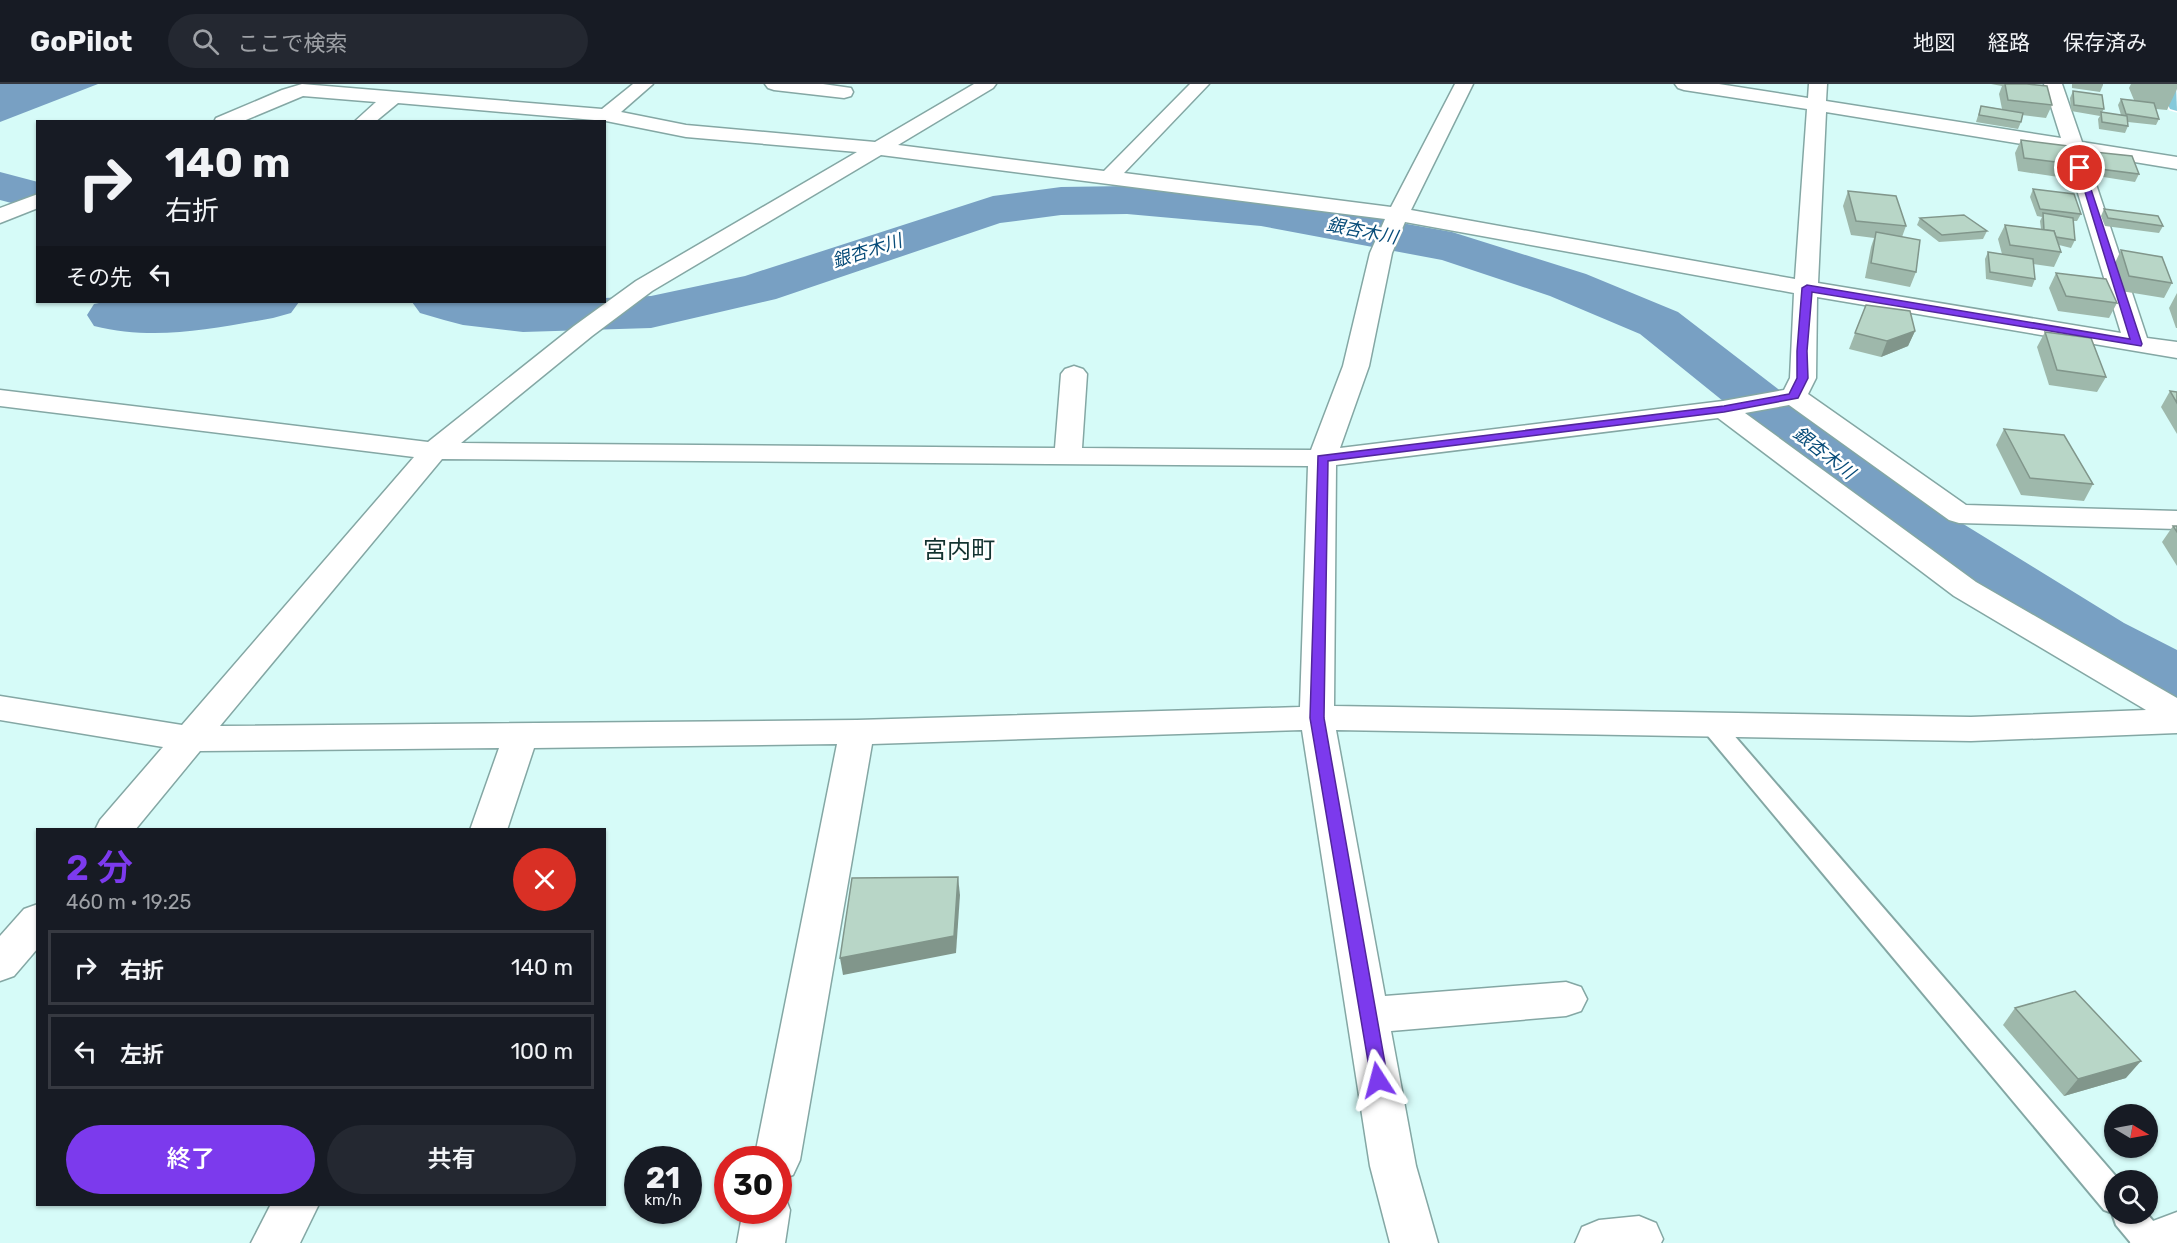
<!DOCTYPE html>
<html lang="ja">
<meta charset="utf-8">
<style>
:root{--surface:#171b24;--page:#242831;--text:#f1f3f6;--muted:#9ea1a6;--line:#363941;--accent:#7c3aed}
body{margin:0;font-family:Rubik,"Noto Sans JP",sans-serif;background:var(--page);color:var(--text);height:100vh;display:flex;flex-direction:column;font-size:22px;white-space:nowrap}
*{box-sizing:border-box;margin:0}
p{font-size:20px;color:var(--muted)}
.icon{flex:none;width:33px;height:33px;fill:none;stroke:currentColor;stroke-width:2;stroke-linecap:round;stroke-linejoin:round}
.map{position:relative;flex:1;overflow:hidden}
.side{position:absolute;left:36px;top:744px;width:570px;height:378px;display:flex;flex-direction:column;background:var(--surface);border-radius:0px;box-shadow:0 2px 4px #0004}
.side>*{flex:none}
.banner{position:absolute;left:36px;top:36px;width:570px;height:183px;border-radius:0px;box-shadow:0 2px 4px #0004;background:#171b24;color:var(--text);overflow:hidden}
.needle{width:39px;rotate:100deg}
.buttons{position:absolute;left:2104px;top:1020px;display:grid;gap:12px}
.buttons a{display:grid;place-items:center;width:54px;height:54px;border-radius:50%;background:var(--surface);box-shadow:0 2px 4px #0004;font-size:30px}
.speed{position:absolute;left:624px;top:1062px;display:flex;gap:12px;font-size:30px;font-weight:700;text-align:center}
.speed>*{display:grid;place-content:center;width:78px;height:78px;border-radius:50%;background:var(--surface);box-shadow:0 2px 4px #0004;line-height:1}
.speed small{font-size:15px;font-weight:400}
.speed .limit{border:9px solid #d22;background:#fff;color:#111}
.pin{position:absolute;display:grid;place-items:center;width:51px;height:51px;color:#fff;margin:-26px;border:3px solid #fff;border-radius:50%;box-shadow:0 2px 6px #0007}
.me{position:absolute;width:66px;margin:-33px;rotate:351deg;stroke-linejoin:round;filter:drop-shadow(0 0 4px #0008)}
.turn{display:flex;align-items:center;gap:21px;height:126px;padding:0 30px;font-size:27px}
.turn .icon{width:78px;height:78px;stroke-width:2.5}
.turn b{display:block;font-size:42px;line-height:51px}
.then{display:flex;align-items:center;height:57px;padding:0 30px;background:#0003;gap:12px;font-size:22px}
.round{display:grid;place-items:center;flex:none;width:63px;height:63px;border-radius:32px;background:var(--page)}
.summary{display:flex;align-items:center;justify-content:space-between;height:102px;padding:0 30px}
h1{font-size:36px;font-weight:600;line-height:45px;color:var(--accent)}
.cta{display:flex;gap:12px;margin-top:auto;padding:12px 30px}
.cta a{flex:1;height:69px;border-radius:36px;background:var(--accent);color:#fff;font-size:24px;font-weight:600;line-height:69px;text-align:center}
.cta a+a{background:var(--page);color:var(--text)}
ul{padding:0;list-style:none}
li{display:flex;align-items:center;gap:18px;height:75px;margin:0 12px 9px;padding:0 18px;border:3px solid var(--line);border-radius:0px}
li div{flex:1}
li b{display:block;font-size:22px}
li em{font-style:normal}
header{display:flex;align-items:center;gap:36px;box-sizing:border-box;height:84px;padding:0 30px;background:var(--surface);border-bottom:2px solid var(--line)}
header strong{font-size:28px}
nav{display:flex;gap:33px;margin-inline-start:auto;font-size:21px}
.search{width:420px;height:54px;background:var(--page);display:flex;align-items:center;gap:15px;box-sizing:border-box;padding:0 21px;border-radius:33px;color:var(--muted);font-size:22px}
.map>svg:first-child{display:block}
.water{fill:#78a0c3}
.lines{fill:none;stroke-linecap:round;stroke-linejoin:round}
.river{fill:#78a0c3;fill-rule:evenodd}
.lane-casing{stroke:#84a7a4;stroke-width:4}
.street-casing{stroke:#84a7a4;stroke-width:3}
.primary-casing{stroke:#fff;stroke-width:3}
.lane{fill:#fff;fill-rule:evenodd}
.street{fill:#fff;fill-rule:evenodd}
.primary{fill:#85c9da;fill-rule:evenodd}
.wall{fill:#9eb8ab}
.shaded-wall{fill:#81968b}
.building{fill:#b8d6c7;stroke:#81968b;stroke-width:1.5}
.route{fill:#7c3aed;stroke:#51269a;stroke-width:1.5}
.labels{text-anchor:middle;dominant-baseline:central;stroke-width:5;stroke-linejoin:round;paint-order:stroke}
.far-water-label{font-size:18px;font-style:italic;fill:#084c79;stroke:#fff}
.quarter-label{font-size:24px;fill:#133331;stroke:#fff}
</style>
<header>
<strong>GoPilot</strong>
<div class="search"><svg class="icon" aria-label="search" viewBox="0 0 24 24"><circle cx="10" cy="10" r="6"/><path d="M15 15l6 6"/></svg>ここで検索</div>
<nav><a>地図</a><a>経路</a><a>保存済み</a></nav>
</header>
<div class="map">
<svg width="2177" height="1159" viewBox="0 0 2177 1159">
<rect width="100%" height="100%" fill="#d6fbf8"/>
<path class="water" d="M 0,0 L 98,0 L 0,38 Z"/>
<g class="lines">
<g class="river">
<path d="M 0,88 L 38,98 L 38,126 L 0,116 Z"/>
<path d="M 1127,102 L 1261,114 L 1452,148 L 1586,190 L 1678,228 L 1913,409 L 2124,539 L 2177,566 L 2177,622 L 2151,614 L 2074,571 L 1869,435 L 1640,250 L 1550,212 L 1442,176 L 1261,142 L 1127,130 L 1061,131 L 1000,139 L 776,215 L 651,244 L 523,248 L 463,241 L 444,236 L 420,229 L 412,218 L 604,218 L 604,214 L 651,212 L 745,192 L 993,112 L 1061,103 Z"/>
<path d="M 104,218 L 299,218 L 291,229 L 273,234 C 212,245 155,257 94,242 L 87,231 L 94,220 Z"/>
</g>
<g class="lane-casing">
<path id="lane" d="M 1711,632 L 1719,634 L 2119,1096 L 2115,1096 L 2115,1130 L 2147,1130 L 2163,1148 L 2168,1159 L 2131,1159 L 2116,1141 L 2112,1129 L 2104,1126 L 1703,646 L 1699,640 L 1703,634 Z"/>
</g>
<g class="street-casing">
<g id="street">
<path d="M 302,0 L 602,25 L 633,0 L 653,0 L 621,28 L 686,41 L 875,58 L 974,0 L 996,0 L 993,4 L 898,61 L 1104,87 L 1190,0 L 1209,0 L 1124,89 L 1391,123 L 1455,0 L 1473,0 L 1411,126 L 1795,195 L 1807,25 L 1684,6 L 1678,4 L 1675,0 L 1719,0 L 1808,14 L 1809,0 L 1827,0 L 1826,17 L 2061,54 L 2044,0 L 2062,0 L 2082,58 L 2177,73 L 2177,85 L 2086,70 L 2147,254 L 2177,258 L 2177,274 L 1817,213 L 1816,294 L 1808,310 L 1966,421 L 2177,427 L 2177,445 L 1959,439 L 1949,436 L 1789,321 L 1745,329 L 1976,498 L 2177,614 L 2177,649 L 1971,657 L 1336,646 L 1385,912 L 1566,898 L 1581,903 L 1587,915 L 1581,927 L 1566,932 L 1391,947 L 1416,1082 L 1438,1159 L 1390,1159 L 1370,1082 L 1302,646 L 872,660 L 800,1076 L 793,1091 L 778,1096 L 778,1076 L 754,1076 L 837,660 L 534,664 L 507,746 L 470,746 L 499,664 L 200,667 L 135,746 L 95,746 L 100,736 L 163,663 L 0,636 L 0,612 L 182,641 L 414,373 L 0,322 L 0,306 L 428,358 L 574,242 L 636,197 L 857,68 L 686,53 L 606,37 L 398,19 L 375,38 L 354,38 L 376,18 L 303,12 L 241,38 L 214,38 L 216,34 L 282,6 ZM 1826,28 L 2065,67 L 2121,249 L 1818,199 ZM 881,71 L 1385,135 L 1370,169 L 1343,282 L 1311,366 L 1082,364 L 1087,290 L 1083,285 L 1074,282 L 1065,285 L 1061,290 L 1055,364 L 461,359 L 592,252 L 652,207 ZM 1405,138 L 1794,209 L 1790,294 L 1784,306 L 1723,317 L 1340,364 L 1369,282 L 1392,169 ZM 1718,334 L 1954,512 L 2146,626 L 1971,633 L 1334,622 L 1336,381 ZM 442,375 L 1308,382 L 1300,623 L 857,636 L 220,642 Z"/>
<path d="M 765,0 L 823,0 L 851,4 L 853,8 L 851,12 L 844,14 L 774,6 L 768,4 Z"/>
<path d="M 38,110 L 38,124 L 0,139 L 0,124 Z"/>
<path d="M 38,820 L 38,864 L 14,892 L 0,897 L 0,852 L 24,825 Z"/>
<path d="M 778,1108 L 784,1110 L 790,1126 L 785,1159 L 737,1159 L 743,1126 L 778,1126 Z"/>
<path d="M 271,1120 L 319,1120 L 300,1159 L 251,1159 Z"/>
<path d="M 2177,1128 L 2177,1159 L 2130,1159 L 2137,1143 Z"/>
<path d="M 1639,1132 L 1656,1139 L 1663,1155 L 1661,1159 L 1575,1159 L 1582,1143 L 1599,1136 Z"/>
</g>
</g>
<g class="primary-casing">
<path id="primary" d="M 2158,0 L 2176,0 L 2177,27 L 2170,25 Z"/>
</g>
<use href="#lane" class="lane"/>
<use href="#street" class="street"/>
<use href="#primary" class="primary"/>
</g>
<g class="wall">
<path d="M 1991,0 L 2034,0 L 2034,1 L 2052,21 L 2046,34 L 2022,31 L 2021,38 L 2018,45 L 1976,38 L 1981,22 L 2002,25 L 1999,10 L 2002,2 Z"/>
<path d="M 2072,0 L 2103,0 L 2103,1 L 2100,8 L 2072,4 Z"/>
<path d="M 2131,0 L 2177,0 L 2177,5 L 2167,26 L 2156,25 L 2159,35 L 2156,41 L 2128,38 L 2128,42 L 2125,49 L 2099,45 L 2098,35 L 2100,32 L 2071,27 L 2070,14 L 2073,7 L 2104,25 L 2102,28 L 2121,31 L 2118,21 L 2121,15 L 2134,16 L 2129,4 Z"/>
<path d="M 2021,56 L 2072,80 L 2065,94 L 2018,87 L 2015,69 Z"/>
<path d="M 2094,68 L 2139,90 L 2135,98 L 2097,92 L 2091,75 Z"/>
<path d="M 2033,105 L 2081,130 L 2077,137 L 2073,137 L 2075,156 L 2071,164 L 2059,161 L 2061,168 L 2054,183 L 2033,180 L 2035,195 L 2032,203 L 1986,195 L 1985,175 L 1988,168 L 2002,170 L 1998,155 L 2005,141 L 2041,145 L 2040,137 L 2042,133 L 2037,132 L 2030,113 Z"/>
<path d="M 1848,107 L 1906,142 L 1902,153 L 1916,188 L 1910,203 L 1865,194 L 1871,163 L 1874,154 L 1851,151 L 1843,122 Z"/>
<path d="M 2104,125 L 2163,142 L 2159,149 L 2105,142 L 2101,132 Z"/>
<path d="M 1920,134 L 1987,147 L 1983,155 L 1939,158 L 1917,141 Z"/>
<path d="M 2121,166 L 2172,199 L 2164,214 L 2121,207 L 2114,181 Z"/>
<path d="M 2056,189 L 2117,219 L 2109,234 L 2058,227 L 2049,204 Z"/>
<path d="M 2177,209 L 2177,244 L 2176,244 L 2169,224 Z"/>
<path d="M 1866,221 L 1915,247 L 1908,262 L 1881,273 L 1849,265 Z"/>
<path d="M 2045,248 L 2106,293 L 2097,308 L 2049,301 L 2037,263 Z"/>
<path d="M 2170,307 L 2177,308 L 2177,350 L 2161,323 Z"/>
<path d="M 2004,345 L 2093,400 L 2084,417 L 2021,411 L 1996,361 Z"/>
<path d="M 2173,442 L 2177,442 L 2177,482 L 2162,458 Z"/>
<path d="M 2015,924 L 2126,994 L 2064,1012 L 2003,941 Z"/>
</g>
<g class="shaded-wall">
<path d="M 1915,247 L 1908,262 L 1881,273 L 1887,257 Z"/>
<path d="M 958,793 L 960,811 L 956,869 L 843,891 L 840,874 Z"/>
<path d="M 2141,977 L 2126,994 L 2064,1012 L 2078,995 Z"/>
</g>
<g class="building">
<path d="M 2005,0 L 2027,0 L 2047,2 L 2052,21 L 2008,16 Z"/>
<path d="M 2073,7 L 2102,11 L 2104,25 L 2074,21 Z"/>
<path d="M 2121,15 L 2154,19 L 2159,35 L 2126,30 Z"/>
<path d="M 1981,22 L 2023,29 L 2021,38 L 1979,31 Z"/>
<path d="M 2101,28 L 2127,32 L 2128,42 L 2102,38 Z"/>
<path d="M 2021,56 L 2068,62 L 2072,80 L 2024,74 Z"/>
<path d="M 2094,68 L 2132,72 L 2139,90 L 2100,85 Z"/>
<path d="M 2033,105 L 2074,110 L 2081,130 L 2040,125 Z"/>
<path d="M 1848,107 L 1896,112 L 1906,142 L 1856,137 Z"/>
<path d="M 2104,125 L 2158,132 L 2163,142 L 2108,134 Z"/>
<path d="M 2043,129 L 2073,134 L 2075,156 L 2056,153 L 2054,147 L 2044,146 Z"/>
<path d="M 1964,131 L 1987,147 L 1942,151 L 1920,134 Z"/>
<path d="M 2005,141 L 2054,147 L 2061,168 L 2010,161 Z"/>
<path d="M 1876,148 L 1920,156 L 1916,188 L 1871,179 Z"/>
<path d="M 2121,166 L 2162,173 L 2172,199 L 2129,192 Z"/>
<path d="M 1988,168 L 2033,175 L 2035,195 L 1990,188 Z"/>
<path d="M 2056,189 L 2106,195 L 2117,219 L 2066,212 Z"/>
<path d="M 1866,221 L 1910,227 L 1915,247 L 1887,257 L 1855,249 Z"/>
<path d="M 2045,248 L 2091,254 L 2106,293 L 2057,286 Z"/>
<path d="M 2170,307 L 2177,308 L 2177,319 Z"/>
<path d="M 2004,345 L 2064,351 L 2093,400 L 2030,394 Z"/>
<path d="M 2173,442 L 2177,442 L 2177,448 Z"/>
<path d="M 958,793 L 954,852 L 840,874 L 852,794 Z"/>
<path d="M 2075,907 L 2141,977 L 2078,995 L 2015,924 Z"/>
</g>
<path class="route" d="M 2077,82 L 2084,84 L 2142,260 L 2141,262 L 1812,208 L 1807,267 L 1808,294 L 1798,314 L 1724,328 L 1328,377 L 1324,634 L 1388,996 L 1385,1001 L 1378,1004 L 1372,1001 L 1310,634 L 1318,372 L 1724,322 L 1789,310 L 1797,294 L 1797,267 L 1802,204 L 1807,201 L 2130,255 Z"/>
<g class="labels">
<g class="far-water-label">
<text transform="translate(1362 147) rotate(11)">銀杏木川</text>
<text transform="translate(867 167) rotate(-18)">銀杏木川</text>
<text transform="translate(1824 369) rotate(38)">銀杏木川</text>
</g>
<g class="quarter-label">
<text x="959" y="466">宮内町</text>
</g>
</g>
</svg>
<div class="buttons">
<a><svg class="needle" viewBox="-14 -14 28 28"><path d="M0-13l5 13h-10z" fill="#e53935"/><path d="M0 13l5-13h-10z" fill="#9ea1a6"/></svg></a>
<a><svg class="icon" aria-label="search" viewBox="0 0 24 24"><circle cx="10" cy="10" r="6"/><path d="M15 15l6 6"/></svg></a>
</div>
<div class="speed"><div>21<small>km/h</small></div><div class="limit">30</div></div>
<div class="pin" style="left:2080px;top:84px;background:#d93025"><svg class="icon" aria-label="arrive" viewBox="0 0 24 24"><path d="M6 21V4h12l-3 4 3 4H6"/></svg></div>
<svg class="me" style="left:1378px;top:996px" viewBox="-20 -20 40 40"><path d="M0-17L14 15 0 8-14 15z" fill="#7c3aed" stroke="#fff" stroke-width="4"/></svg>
<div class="banner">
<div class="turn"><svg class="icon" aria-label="right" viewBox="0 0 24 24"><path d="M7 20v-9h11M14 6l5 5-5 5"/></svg><div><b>140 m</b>右折</div></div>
<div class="then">その先<svg class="icon" aria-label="left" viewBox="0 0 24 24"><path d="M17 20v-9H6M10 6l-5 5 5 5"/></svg></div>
</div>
<section class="side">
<div class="summary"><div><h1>2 分</h1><p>460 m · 19:25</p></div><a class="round" style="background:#d93025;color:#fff"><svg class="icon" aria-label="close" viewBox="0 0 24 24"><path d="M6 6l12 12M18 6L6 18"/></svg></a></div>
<ul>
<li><svg class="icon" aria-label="right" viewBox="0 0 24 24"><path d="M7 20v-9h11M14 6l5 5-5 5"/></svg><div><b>右折</b></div><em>140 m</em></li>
<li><svg class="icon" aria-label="left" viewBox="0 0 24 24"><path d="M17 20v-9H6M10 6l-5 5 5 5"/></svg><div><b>左折</b></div><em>100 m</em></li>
</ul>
<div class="cta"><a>終了</a><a>共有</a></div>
</section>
</div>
